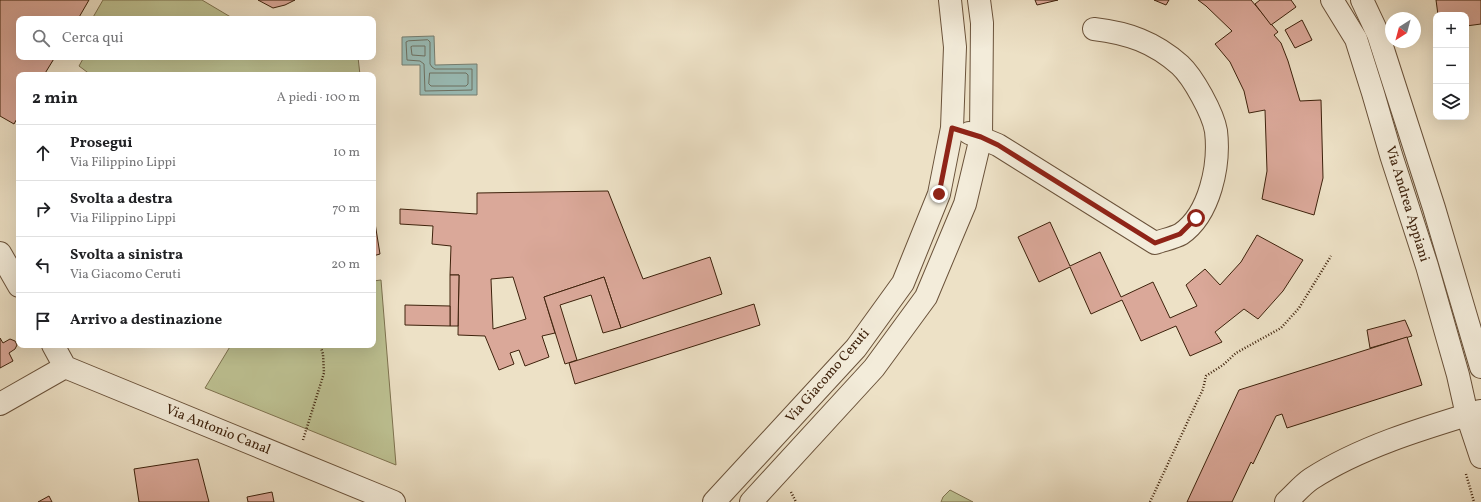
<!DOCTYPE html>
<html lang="it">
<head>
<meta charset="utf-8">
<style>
  body { margin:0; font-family:Vollkorn,serif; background:#f6f6f6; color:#202124 }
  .controls { position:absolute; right:12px; top:12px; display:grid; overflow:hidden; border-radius:8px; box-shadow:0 4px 16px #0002 }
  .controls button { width:36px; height:36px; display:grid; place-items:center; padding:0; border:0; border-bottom:1px solid #e0e0e0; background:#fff; color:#202124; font:20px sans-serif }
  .compass { position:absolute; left:1385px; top:12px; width:36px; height:36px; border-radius:50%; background:#fff; box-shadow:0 4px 16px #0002; rotate:216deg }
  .stop { position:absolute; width:12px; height:12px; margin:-9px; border:3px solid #8f2418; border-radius:50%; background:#fff }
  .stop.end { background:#8f2418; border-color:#fff; box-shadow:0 1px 4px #0008 }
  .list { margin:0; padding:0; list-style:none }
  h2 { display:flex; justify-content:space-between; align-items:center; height:52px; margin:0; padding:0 16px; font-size:17px }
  h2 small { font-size:13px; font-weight:400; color:#757577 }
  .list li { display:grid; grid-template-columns:26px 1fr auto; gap:12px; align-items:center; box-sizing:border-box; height:56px; padding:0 16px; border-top:1px solid #e0e0e0 }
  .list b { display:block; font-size:15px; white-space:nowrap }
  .list p { margin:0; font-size:13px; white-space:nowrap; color:#757577 }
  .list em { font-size:13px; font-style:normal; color:#757577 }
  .icon { flex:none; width:22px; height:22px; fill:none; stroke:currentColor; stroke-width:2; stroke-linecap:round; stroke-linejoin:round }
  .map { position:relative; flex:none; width:1481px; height:502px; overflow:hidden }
  .search { position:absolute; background:#fff; box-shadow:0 4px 16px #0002; left:16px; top:16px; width:360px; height:44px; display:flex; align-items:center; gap:10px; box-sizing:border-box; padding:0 14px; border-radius:8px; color:#757577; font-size:15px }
  .panel { position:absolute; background:#fff; box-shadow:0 4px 16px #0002; left:16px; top:72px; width:360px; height:276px; border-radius:8px }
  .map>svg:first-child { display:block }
  .green { fill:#bdc192; stroke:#7e724f }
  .water { fill:#99bdb8; stroke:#757f73 }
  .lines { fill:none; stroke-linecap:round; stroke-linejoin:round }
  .shore { stroke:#6c7062; stroke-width:1 }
  .building { fill:#daa899; stroke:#3e220c; fill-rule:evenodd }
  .minor-casing { stroke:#6a523a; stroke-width:24 }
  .path { stroke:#3e220c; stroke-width:2.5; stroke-dasharray:1 2; stroke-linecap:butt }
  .minor { stroke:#f3ecda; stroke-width:22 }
  .route { stroke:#8f2418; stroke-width:5 }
  .labels { text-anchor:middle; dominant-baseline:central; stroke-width:3.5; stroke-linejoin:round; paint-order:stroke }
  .street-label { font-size:14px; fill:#3e220c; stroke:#f3ecda }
</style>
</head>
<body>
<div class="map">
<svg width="1481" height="502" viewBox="0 0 1481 502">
  <rect width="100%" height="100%" fill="#ede1c6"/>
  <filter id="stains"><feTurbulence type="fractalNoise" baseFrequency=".005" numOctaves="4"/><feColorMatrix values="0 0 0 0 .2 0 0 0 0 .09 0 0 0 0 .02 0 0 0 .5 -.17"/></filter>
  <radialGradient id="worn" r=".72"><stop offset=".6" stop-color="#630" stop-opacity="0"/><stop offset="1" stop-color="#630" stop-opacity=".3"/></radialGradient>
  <!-- green -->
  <g class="green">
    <path d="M103 0H202L234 19H92Z"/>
    <path d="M84 57H358L360 75H91L79 66Z"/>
    <path d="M381 280 396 465 205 388 231 345H373V281Z"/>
    <path d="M950 490 973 502H941L943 497Z"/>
  </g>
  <!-- water -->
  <path class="water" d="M434 36 435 65 477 64V95H420V65H402V37Z"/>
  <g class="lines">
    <!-- shore -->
    <g class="shore">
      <path d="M428 40 430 42V64L432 67 435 69H472V90L425 91 424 64 420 61 407 60 406 42 408 41Z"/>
      <path d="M413 46H425V56L412 55 411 47Z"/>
      <path d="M430 73H466L468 75V84L466 86H431L429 84Z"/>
    </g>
  </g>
  <!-- building -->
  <g class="building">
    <path d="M0 0H89L78 19H19V57H55L44 75H19V115L14 124 0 116Z"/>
    <path d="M258 0H295L285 5 273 8Z"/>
    <path d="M1035 0H1058L1037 5Z"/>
    <path d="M1154 0H1169L1166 5Z"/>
    <path d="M1198 0H1251L1278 32 1274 35 1281 43 1288 61 1300 101 1321 100 1323 178 1314 215 1262 199 1267 171 1265 110 1249 113 1244 91 1230 62 1215 44 1232 31 1206 6Z"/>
    <path d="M1260 0H1291L1296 7 1271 25 1255 4Z"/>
    <path d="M1436 0H1481V24L1466 26V15H1438Z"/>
    <path d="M1302 20 1312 40 1295 48 1285 30Z"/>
    <path d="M608 191 643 279 710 257 722 294 621 328 604 277 544 297 555 333 542 336 549 357 525 366 519 350 510 353 514 364 499 370 485 336 458 335 459 275H450L451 246 432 244 433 226 400 224V209L477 214V193ZM513 277 526 319 493 329 491 279Z"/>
    <path d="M1050 222 1070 266 1100 252 1121 297 1153 282 1170 318 1197 306 1186 285 1205 269 1220 285 1241 262 1257 235 1303 260 1283 291 1258 319 1244 309 1215 332 1222 342 1190 356 1176 326 1141 341 1122 300 1091 314 1070 267 1039 282 1018 237Z"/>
    <path d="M373 223H375L380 254 373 256Z"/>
    <path d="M450 275H459L458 326H450Z"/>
    <path d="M604 277 621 328 603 333 591 295 560 305 577 360 565 364 544 297Z"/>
    <path d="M754 304 760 325 575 384 569 363Z"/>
    <path d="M405 305 450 306V326L405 325Z"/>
    <path d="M1405 320 1412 336 1370 348 1367 330Z"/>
    <path d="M1407 337 1422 385 1287 428 1282 414 1276 416 1253 464 1251 462 1232 502H1187L1239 390Z"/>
    <path d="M0 338 3 343 10 339 15 341 17 345 15 349 9 353 13 361 0 368Z"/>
    <path d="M198 459 209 502H139L134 469Z"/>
    <path d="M272 492 274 502H248L247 497Z"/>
    <path d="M49 496 52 502H38Z"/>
  </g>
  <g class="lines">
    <!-- minor casing -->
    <g class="minor-casing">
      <g id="minor">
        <path d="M1332 0 1356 39 1373 93 1391 155 1427 266 1458 375 1467 415 1481 457"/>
        <path d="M1362 0 1378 34 1434 208 1481 367"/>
        <path d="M969 133 998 145 1155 243C1163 240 1174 238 1181 234 1210 214 1220 165 1216 131 1213 113 1193 77 1180 65 1154 42 1128 33 1094 29"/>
        <path d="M0 253 19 286"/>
        <path d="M53 345 65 367 394 502"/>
        <path d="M0 404 65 367"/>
        <path d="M714 502 856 348 903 283 939 194 952 128 955 47 950 0"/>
        <path d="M751 502 874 368 926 297 965 204 981 137 982 23 979 0"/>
        <path d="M1286 502C1294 495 1302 485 1311 479 1360 447 1424 428 1480 411"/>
      </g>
    </g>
    <!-- path -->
    <g class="path">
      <path d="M303 440 324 373 323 354 320 345"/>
      <path d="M1466 474 1474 502"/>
      <path d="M791 492 796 502"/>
      <path d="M1150 502 1203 389 1206 376 1223 365 1236 353 1281 328 1299 308 1331 256"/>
    </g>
    <!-- minor -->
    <use href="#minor" class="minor"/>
  </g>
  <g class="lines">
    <!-- route -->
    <path class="route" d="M939 194 952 128 981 137 998 145 1155 243 1180 234 1196 218"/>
  </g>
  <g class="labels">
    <!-- street labels -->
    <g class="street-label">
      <text transform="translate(1407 204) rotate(73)">Via Andrea Appiani</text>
      <text transform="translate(828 376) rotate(-49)">Via Giacomo Ceruti</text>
      <text transform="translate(218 430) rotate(22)">Via Antonio Canal</text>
    </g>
  </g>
  <rect width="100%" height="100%" filter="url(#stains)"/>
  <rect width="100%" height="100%" fill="url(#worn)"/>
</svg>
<div class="controls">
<button>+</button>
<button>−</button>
<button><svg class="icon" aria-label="layers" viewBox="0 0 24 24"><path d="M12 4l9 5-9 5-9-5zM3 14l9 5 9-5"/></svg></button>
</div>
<svg class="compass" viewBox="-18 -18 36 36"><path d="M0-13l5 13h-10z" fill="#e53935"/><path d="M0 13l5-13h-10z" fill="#757577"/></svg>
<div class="stop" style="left:1196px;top:218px"></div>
<div class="stop end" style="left:939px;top:194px"></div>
<div class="search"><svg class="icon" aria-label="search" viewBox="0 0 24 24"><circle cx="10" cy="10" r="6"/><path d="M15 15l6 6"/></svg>Cerca qui</div>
<section class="panel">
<h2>2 min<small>A piedi · 100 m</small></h2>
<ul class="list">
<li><svg class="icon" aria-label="ahead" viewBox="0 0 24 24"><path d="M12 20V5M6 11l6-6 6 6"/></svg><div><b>Prosegui</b><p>Via Filippino Lippi</p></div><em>10 m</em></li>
<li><svg class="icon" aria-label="right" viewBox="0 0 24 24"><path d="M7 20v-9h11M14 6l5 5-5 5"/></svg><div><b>Svolta a destra</b><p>Via Filippino Lippi</p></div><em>70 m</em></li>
<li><svg class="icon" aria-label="left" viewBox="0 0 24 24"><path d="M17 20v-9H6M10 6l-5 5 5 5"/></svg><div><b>Svolta a sinistra</b><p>Via Giacomo Ceruti</p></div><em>20 m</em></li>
<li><svg class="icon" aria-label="arrive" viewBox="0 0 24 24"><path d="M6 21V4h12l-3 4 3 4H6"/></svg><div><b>Arrivo a destinazione</b></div></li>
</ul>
</section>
</div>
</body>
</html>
